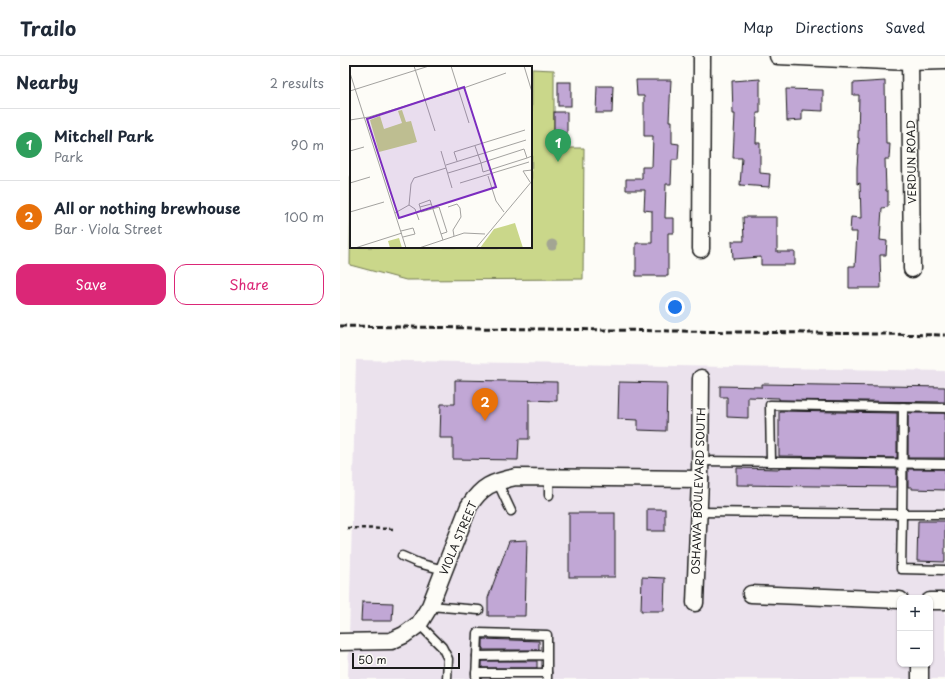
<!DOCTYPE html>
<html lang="en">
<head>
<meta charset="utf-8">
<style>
  body { margin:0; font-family:"Playpen Sans",sans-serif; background:#f6f6f7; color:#1f2937 }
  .controls { position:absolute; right:12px; bottom:12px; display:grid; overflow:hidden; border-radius:8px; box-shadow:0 1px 3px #0004 }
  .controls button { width:36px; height:36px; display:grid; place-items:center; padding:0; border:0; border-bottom:1px solid #e0e1e3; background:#fff; color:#1f2937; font:20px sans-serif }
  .scale { position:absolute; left:12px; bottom:10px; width:108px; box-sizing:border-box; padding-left:4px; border:2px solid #1c1c1c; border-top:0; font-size:11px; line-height:14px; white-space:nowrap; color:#1c1c1c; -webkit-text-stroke:3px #fdfcf7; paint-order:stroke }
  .you { position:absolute; left:335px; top:251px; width:14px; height:14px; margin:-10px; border:3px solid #fff; border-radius:50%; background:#1a73e8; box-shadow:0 0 0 6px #1a73e833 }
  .badge { display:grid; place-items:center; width:26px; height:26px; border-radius:50%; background:#db2777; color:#fff; font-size:13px; font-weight:700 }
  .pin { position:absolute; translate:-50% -33px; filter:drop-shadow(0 1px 2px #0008) }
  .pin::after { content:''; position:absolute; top:21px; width:14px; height:12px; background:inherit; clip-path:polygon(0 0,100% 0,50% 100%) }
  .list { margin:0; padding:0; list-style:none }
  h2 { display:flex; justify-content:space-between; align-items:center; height:52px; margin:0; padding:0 16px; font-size:17px }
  h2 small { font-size:13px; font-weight:400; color:#747a83 }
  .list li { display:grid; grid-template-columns:26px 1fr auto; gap:12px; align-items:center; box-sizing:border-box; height:72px; padding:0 16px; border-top:1px solid #e0e1e3 }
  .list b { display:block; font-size:15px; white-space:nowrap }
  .list p { margin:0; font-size:13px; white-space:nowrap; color:#747a83 }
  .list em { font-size:13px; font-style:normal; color:#747a83 }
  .actions { display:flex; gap:8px; padding:12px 16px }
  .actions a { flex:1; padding:9px 0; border:1px solid #db2777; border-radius:12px; text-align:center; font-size:14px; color:#db2777 }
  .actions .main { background:#db2777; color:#fff }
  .map { position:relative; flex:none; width:605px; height:623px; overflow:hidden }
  header { display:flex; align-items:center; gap:24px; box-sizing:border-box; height:56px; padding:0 20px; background:#fff; border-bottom:1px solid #e0e1e3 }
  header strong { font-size:19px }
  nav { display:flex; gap:22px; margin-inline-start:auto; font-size:14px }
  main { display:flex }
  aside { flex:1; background:#fff }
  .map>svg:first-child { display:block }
  .built { fill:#ebe2ed; fill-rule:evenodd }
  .green { fill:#cad78a; stroke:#737a53 }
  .building { fill:#c1a7d5; stroke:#1c1c1c }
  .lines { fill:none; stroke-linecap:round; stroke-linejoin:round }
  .service-casing { stroke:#1c1c1c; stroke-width:11 }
  .minor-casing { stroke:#1c1c1c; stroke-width:19 }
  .path { stroke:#1c1c1c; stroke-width:2.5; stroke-dasharray:4 3; stroke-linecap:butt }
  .service { stroke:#fdfcf7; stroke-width:8 }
  .minor { stroke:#fdfcf7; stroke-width:16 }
  .rail { stroke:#1c1c1c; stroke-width:3; stroke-dasharray:6 3; stroke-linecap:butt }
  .tree { fill:#a3a593 }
  .labels { text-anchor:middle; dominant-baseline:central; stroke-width:3; stroke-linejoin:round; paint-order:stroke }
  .street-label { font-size:11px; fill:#1c1c1c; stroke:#fdfcf7 }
  .inset-road { fill:none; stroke:#a3a29f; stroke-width:1 }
  .view { fill:#7b2cbf; fill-opacity:0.15; stroke:#7b2cbf; stroke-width:2 }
  .inset-edge { fill:none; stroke:#1c1c1c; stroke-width:2 }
</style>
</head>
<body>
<header>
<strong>Trailo</strong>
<nav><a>Map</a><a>Directions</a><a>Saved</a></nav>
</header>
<main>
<aside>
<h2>Nearby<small>2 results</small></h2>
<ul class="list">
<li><span class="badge" style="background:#2e9e5b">1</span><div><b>Mitchell Park</b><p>Park</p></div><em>90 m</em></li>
<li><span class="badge" style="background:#e8710a">2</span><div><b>All or nothing brewhouse</b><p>Bar · Viola Street</p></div><em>100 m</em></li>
</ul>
<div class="actions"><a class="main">Save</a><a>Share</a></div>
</aside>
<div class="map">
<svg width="605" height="623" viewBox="0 0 605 623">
  <rect width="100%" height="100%" fill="#fdfcf7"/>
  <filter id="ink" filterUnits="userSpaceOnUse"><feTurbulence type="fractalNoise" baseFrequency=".025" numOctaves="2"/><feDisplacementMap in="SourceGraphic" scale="8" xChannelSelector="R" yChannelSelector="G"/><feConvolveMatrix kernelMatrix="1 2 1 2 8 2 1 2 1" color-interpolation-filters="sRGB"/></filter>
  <g filter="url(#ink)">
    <!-- built -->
    <path class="built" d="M16 304 605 315V623H8ZM560 542H590V608H560Z"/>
    <!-- green -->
    <path class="green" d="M192 13 214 14V92H244L243 223 66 224 10 209 11 120V191H191Z"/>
    <!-- building -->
    <g class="building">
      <path d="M420 23V57H417L416 87H420V117L430 118 429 131 400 129 402 102H393L395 58H393L392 25Z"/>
      <path d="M296 24H331L329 65H332V87L339 88 338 104H332L331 128H326L325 162H334V177H328V220H296V187H312V155L304 154 305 134H286V123H302V111H312L313 80H304V40H297Z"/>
      <path d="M545 25 546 88H550L549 103H545L546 135H548V151L542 152 540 184 547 185 546 199H540L541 232H509V210H515L517 176H510L511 161 521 162 520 127 517 128V111L519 82H518L519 39H513V27Z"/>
      <rect x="218" y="26" width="13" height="24"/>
      <path d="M257 30H273L272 57H256Z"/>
      <path d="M446 33 483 34V55L462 54V64L447 65Z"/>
      <rect x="214" y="56" width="13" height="21"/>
      <path d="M403 161H437V196H455V209H421V201L393 203 392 185H404Z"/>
      <path d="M115 324 217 326V345L189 344V383H179L178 404 113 403V382H100L101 348H115Z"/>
      <path d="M279 326 327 327 326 375 298 374V364L278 363Z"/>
      <path d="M422 328 605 331V346L439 344V342L408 341V362L387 361V341H380V330L422 331Z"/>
      <path d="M439 355 557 357V402L439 400Z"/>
      <rect x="568" y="357" width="37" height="45"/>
      <path d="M439 411 557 413V431L397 429V412L439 413Z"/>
      <path d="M568 413H605V434L572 433V431H568Z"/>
      <rect x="307" y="453" width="18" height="22"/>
      <rect x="229" y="457" width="46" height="64"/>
      <path d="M578 465H605V506L577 505Z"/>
      <path d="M187 484 185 560H148V542L169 485Z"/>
      <path d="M302 521 325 522 324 555H301Z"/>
      <path d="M22 546 53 547 52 565H21Z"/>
      <path d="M143 583 199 585V594H143Z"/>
      <rect x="142" y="605" width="55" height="7"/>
    </g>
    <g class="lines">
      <!-- service casing -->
      <g class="service-casing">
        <g id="service">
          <path d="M563 351 562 458H605"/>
          <path d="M360 405 605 408"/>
          <path d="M431 406 430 349 605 352"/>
          <path d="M209 422V439"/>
          <path d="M157 425 171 455"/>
          <path d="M359 456 562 458 561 513 605 514"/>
          <path d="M62 500 78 507 104 514"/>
          <path d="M90 550 139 554"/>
          <path d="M79 568 102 591 108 603 107 623"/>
          <path d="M136 617H207"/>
          <path d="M136 623 137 600"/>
          <path d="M207 623V579L138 577 137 600 207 599"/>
        </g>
      </g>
      <!-- minor casing -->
      <g class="minor-casing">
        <g id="minor">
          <path d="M438 0 569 6 605 5"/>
          <path d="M570 0 572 213"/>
          <path d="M361 193 362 0"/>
          <path d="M411 538 560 544"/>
          <path d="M590 545H605"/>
          <path d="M355 547 360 423 361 322"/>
          <path d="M0 586 51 585 64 579 79 568 90 550 129 450C142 430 152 426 176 421L360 423"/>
          <path d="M580 623V608"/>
        </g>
      </g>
      <!-- path -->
      <path class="path" d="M7 472 56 473"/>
      <!-- service -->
      <use href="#service" class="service"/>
      <!-- minor -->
      <use href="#minor" class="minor"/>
      <!-- rail -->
      <path class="rail" d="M0 270 605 279"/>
    </g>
    <!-- trees -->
    <circle class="tree" cx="212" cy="189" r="5.5"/>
  </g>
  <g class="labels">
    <!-- street labels -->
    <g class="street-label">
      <text transform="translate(571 106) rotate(-91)">VERDUN ROAD</text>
      <text transform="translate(358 435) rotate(-88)">OSHAWA BOULEVARD SOUTH</text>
      <text transform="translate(118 482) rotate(-67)">VIOLA STREET</text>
    </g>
  </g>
  <!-- overview -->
  <g transform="translate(10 10)">
    <rect width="182" height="182" fill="#fdfcf7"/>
    <path d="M52 44 56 56 61 55 67 76 29 86 20 54 30 50 34 63 52 57 48 45ZM165 157 173 182H130L144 163ZM49 172 52 182H40L38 175Z" fill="#cad78a"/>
    <path class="inset-road" d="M64 0 85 65M101 0 119 57M174 0 182 26M0 7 56 182M0 25 79 0M0 54 19 51 108 24 156 7M125 80 131 97 174 83 177 92 182 90M0 85 14 81M91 85 102 122M107 95 104 86 175 64M96 99 176 74M98 107 131 97 133 106 177 92M138 110 146 135 154 146M180 116 173 105 182 104M0 117 20 111M110 117 179 96M81 138 70 141 69 138 80 134 93 174M59 139 65 143 69 154M70 141 71 146 89 141 97 166 91 168M98 141 107 138 110 142 111 151 103 164 104 170M0 146 34 136M45 147 59 139 61 118 64 112 96 102M51 165 63 162 65 168 53 171M5 182 52 167M69 182 114 167 135 168M126 182 182 115"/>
    <path class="view" d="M114 21 146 121 49 152 17 53Z"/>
    <rect width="182" height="182" class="inset-edge"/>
  </g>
</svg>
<div class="controls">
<button>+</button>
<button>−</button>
</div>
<div class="scale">50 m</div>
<div class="you"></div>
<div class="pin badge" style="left:218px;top:106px;background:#2e9e5b">1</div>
<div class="pin badge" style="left:145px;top:365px;background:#e8710a">2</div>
</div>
</main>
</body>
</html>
